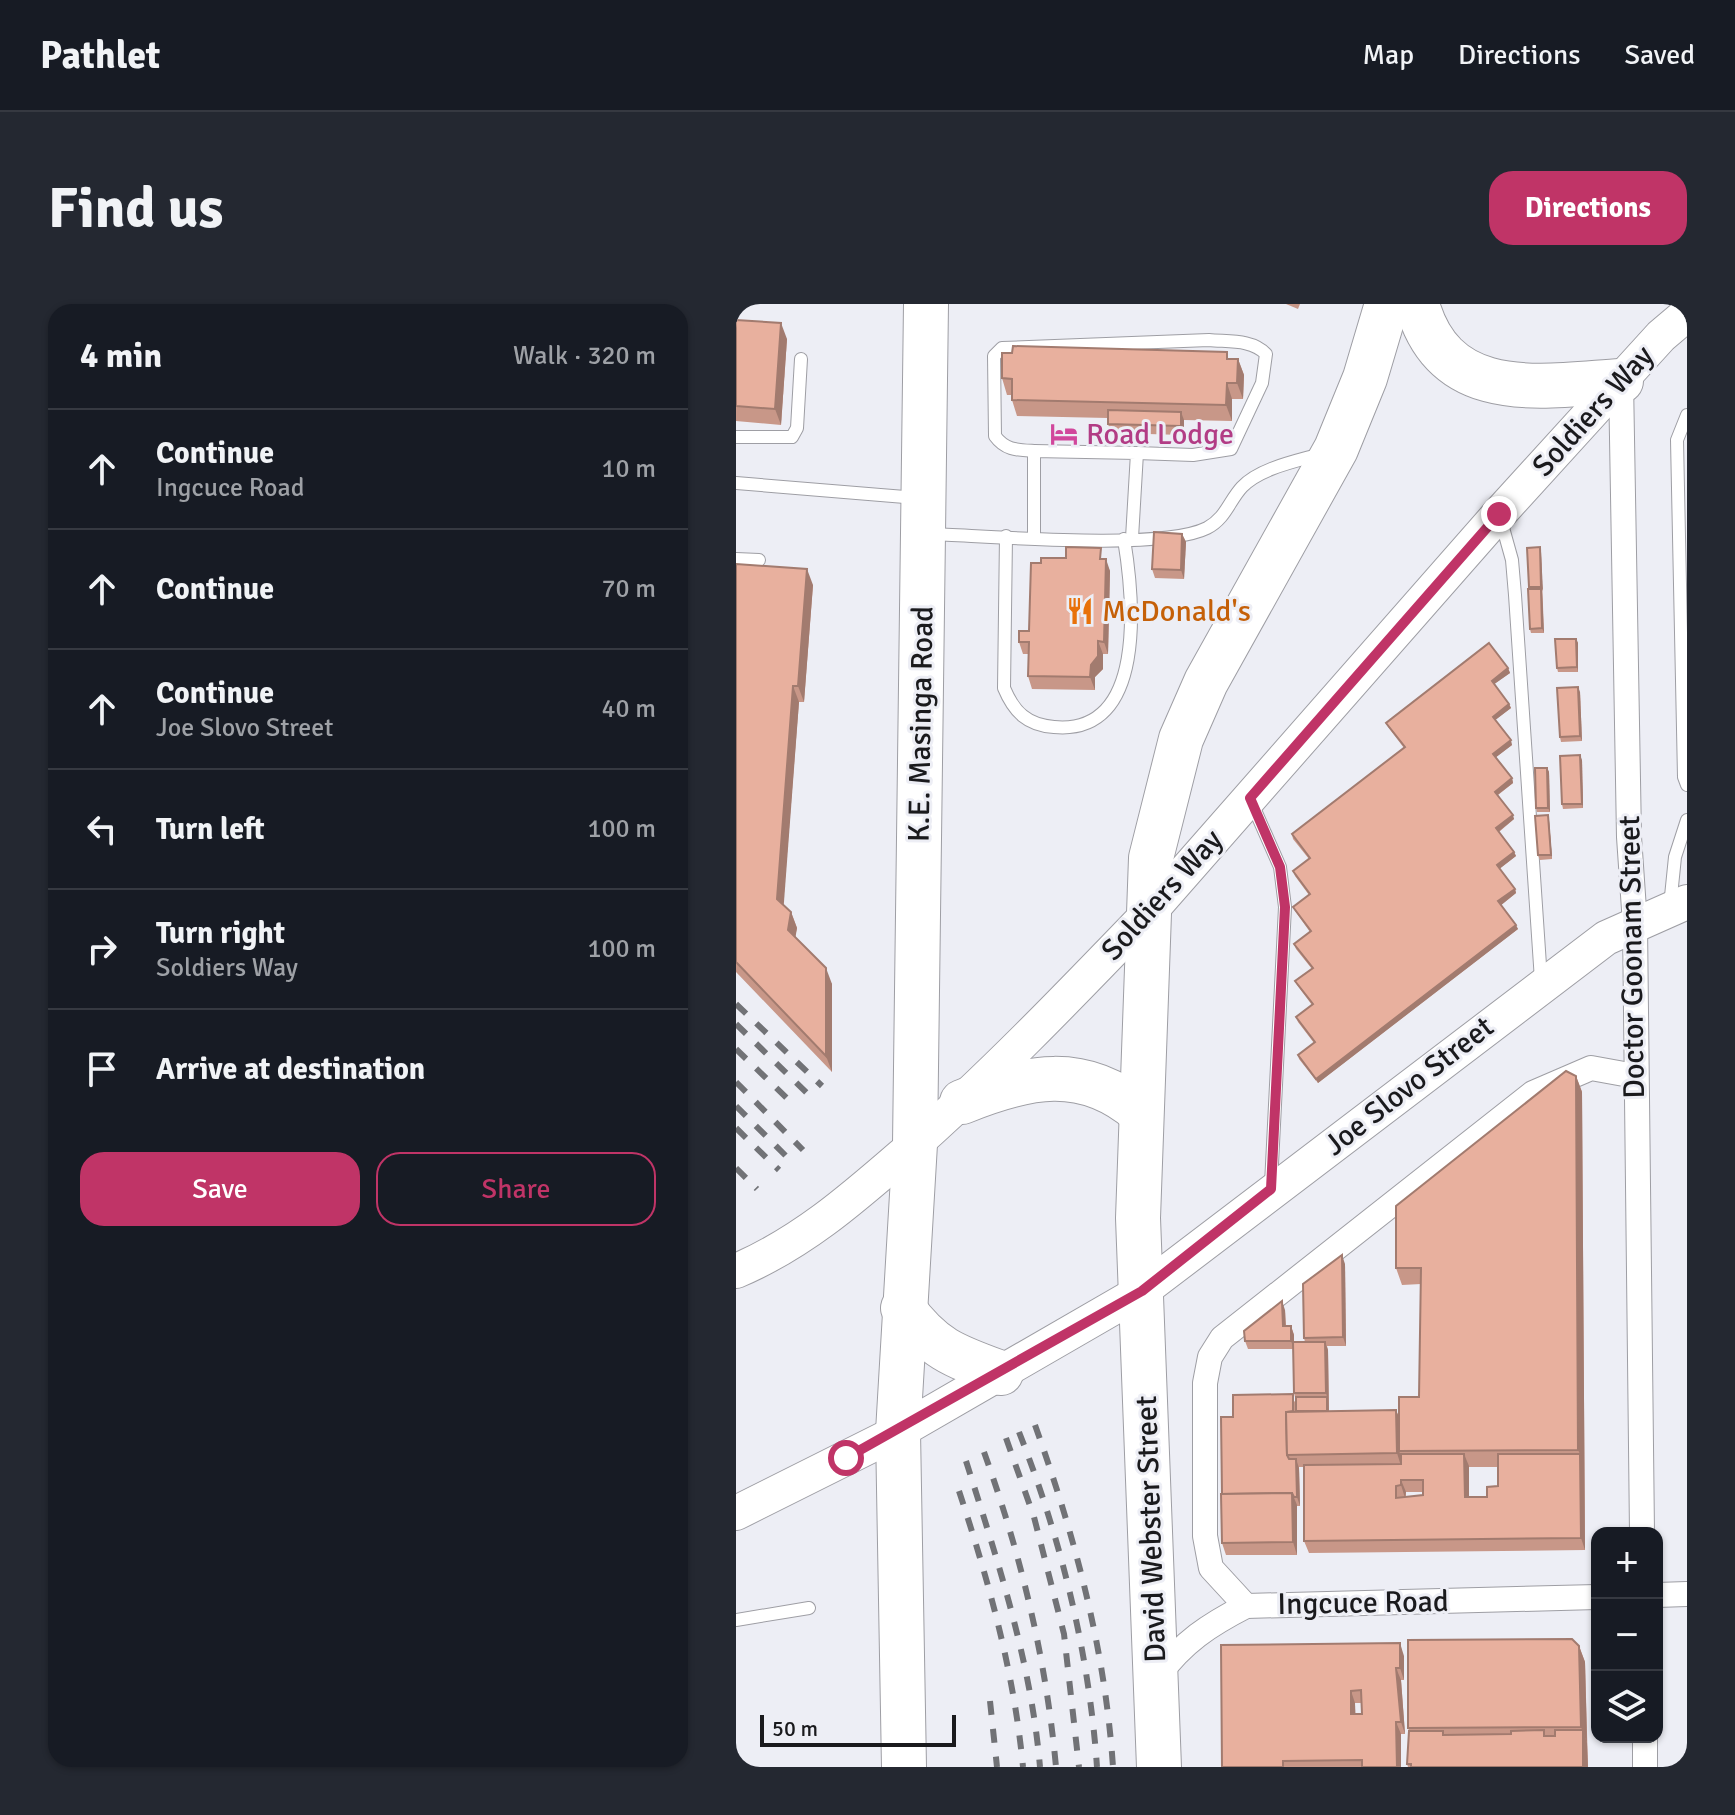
<!DOCTYPE html>
<html lang="en">
<head>
<meta charset="utf-8">
<style>
  body { margin:0; font-family:Signika,sans-serif; background:#242831; color:#f1f3f6 }
  .controls { position:absolute; right:24px; bottom:24px; display:grid; overflow:hidden; border-radius:16px; box-shadow:0 2px 6px #0004 }
  .controls button { width:72px; height:72px; display:grid; place-items:center; padding:0; border:0; border-bottom:2px solid #363941; background:#171b24; color:#f1f3f6; font:40px sans-serif }
  .scale { position:absolute; left:24px; bottom:20px; width:196px; box-sizing:border-box; padding-left:8px; border:4px solid #1a1a1d; border-top:0; font-size:22px; line-height:28px; white-space:nowrap; color:#1a1a1d; -webkit-text-stroke:6px #edeef5; paint-order:stroke }
  .stop { position:absolute; width:24px; height:24px; margin:-18px; border:6px solid #c03467; border-radius:50%; background:#fff }
  .stop.end { background:#c03467; border-color:#fff; box-shadow:0 2px 8px #0008 }
  .list { margin:0; padding:0; list-style:none }
  h2 { display:flex; justify-content:space-between; align-items:center; height:104px; margin:0; padding:0 32px; font-size:34px }
  h2 small { font-size:26px; font-weight:400; color:#9ea1a6 }
  .list li { display:grid; grid-template-columns:52px 1fr auto; gap:24px; align-items:center; box-sizing:border-box; height:120px; padding:0 32px; border-top:2px solid #363941 }
  .list b { display:block; font-size:30px; white-space:nowrap }
  .list p { margin:0; font-size:26px; white-space:nowrap; color:#9ea1a6 }
  .list em { font-size:26px; font-style:normal; color:#9ea1a6 }
  .actions { display:flex; gap:16px; padding:24px 32px }
  .actions a { flex:1; padding:18px 0; border:2px solid #c03467; border-radius:24px; text-align:center; font-size:28px; color:#c03467 }
  .actions .main { background:#c03467; color:#fff }
  .icon { flex:none; width:44px; height:44px; fill:none; stroke:currentColor; stroke-width:2; stroke-linecap:round; stroke-linejoin:round }
  .map { position:relative; flex:none; width:951px; height:1463px; overflow:hidden; border-radius:24px }
  header { display:flex; align-items:center; gap:48px; box-sizing:border-box; height:112px; padding:0 40px; background:#171b24; border-bottom:2px solid #363941 }
  header strong { font-size:38px }
  nav { display:flex; gap:44px; margin-inline-start:auto; font-size:28px }
  .intro { display:flex; align-items:center; justify-content:space-between; box-sizing:border-box; height:192px; padding:0 48px }
  h1 { margin:0; font-size:56px }
  .button { padding:20px 36px; border-radius:24px; background:#c03467; color:#fff; font-size:28px; font-weight:700 }
  main { display:flex; gap:48px; padding:0 48px }
  aside { flex:1; background:#171b24; border-radius:24px; box-shadow:0 2px 6px #0004 }
  .map>svg:first-child { display:block }
  .lines { fill:none; stroke-linecap:round; stroke-linejoin:round }
  .lane-casing { stroke:#9e9ea4; stroke-width:14 }
  .street-casing { stroke:#9e9ea4; stroke-width:26 }
  .secondary-casing { stroke:#9e9ea4; stroke-width:36 }
  .highway-casing { stroke:#9e9ea4; stroke-width:46 }
  .lane { stroke:#fff; stroke-width:12 }
  .street { stroke:#fff; stroke-width:24 }
  .secondary { stroke:#fff; stroke-width:34 }
  .highway { stroke:#fff; stroke-width:44 }
  .rail { stroke:#717276; stroke-width:6; stroke-dasharray:14 14; stroke-linecap:butt }
  .wall { fill:#c89788; fill-rule:evenodd }
  .shaded-wall { fill:#a27b6f }
  .building { fill:#e8b09e; stroke:#a27b6f; stroke-width:2; fill-rule:evenodd }
  .route { stroke:#c03467; stroke-width:10 }
  .labels { text-anchor:middle; dominant-baseline:central; stroke-width:6; stroke-linejoin:round; paint-order:stroke }
  .street-label { font-size:30px; fill:#1a1a1d; stroke:#edeef5 }
  .hotel-label { font-size:30px; fill:#b23c85; stroke:#edeef5; text-anchor:start }
  .food-label { font-size:30px; fill:#c56008; stroke:#edeef5; text-anchor:start }
</style>
</head>
<body>
<header>
<strong>Pathlet</strong>
<nav><a>Map</a><a>Directions</a><a>Saved</a></nav>
</header>
<div class="intro"><h1>Find us</h1><a class="button">Directions</a></div>
<main>
<aside>
<h2>4 min<small>Walk · 320 m</small></h2>
<ul class="list">
<li><svg class="icon" aria-label="ahead" viewBox="0 0 24 24"><path d="M12 20V5M6 11l6-6 6 6"/></svg><div><b>Continue</b><p>Ingcuce Road</p></div><em>10 m</em></li>
<li><svg class="icon" aria-label="ahead" viewBox="0 0 24 24"><path d="M12 20V5M6 11l6-6 6 6"/></svg><div><b>Continue</b></div><em>70 m</em></li>
<li><svg class="icon" aria-label="ahead" viewBox="0 0 24 24"><path d="M12 20V5M6 11l6-6 6 6"/></svg><div><b>Continue</b><p>Joe Slovo Street</p></div><em>40 m</em></li>
<li><svg class="icon" aria-label="left" viewBox="0 0 24 24"><path d="M17 20v-9H6M10 6l-5 5 5 5"/></svg><div><b>Turn left</b></div><em>100 m</em></li>
<li><svg class="icon" aria-label="right" viewBox="0 0 24 24"><path d="M7 20v-9h11M14 6l5 5-5 5"/></svg><div><b>Turn right</b><p>Soldiers Way</p></div><em>100 m</em></li>
<li><svg class="icon" aria-label="arrive" viewBox="0 0 24 24"><path d="M6 21V4h12l-3 4 3 4H6"/></svg><div><b>Arrive at destination</b></div></li>
</ul>
<div class="actions"><a class="main">Save</a><a>Share</a></div>
</aside>
<div class="map">
<svg width="951" height="1463" viewBox="0 0 951 1463">
  <rect width="100%" height="100%" fill="#edeef5"/>
  <g class="lines">
    <!-- lane casing -->
    <g class="lane-casing">
      <g id="lane">
        <path d="M951 111 941 136 948 473 951 481"/>
        <path d="M0 133H56L61 124 65 55"/>
        <path d="M298 147C281 146 269 146 259 132L258 52 266 44 473 36C492 38 516 35 530 50L526 79 495 145 457 151 401 149"/>
        <path d="M0 179 181 194"/>
        <path d="M764 213 776 256 779 291 805 676"/>
        <path d="M196 230C253 232 426 247 471 224 490 214 493 197 506 183 524 164 561 157 585 150"/>
        <path d="M270 232 268 384C278 408 291 421 318 423 411 432 398 296 388 235"/>
        <path d="M298 233V147L401 149 396 234"/>
        <path d="M0 255 23 256"/>
        <path d="M515 497 544 563 549 603 535 880"/>
        <path d="M934 602 939 553 951 516"/>
        <path d="M0 1316 73 1304"/>
      </g>
    </g>
    <!-- street casing -->
    <g class="street-casing">
      <g id="street">
        <path d="M885 77 893 533 899 620 906 1229"/>
        <path d="M921 1291 951 1290"/>
        <path d="M510 1302 475 1264 469 1232V1079L474 1053 486 1034 797 789 855 764 899 772"/>
        <path d="M422 1372C447 1338 473 1321 510 1302L861 1293"/>
        <path d="M909 1433V1463"/>
      </g>
    </g>
    <!-- secondary casing -->
    <g class="secondary-casing">
      <g id="secondary">
        <path d="M0 967C66 939 117 894 170 848 254 774 332 693 410 612L763 210 925 32 951 10"/>
        <path d="M0 1209 162 1128 406 987 870 634 951 598"/>
      </g>
    </g>
    <!-- highway casing -->
    <g class="highway-casing">
      <g id="highway">
        <path d="M681 0C709 101 805 82 885 77"/>
        <path d="M226 798C290 772 347 759 404 808"/>
        <path d="M167 1004C197 1045 218 1052 265 1069"/>
        <path d="M168 1463 162 1128 179 840 190 0"/>
        <path d="M423 1463 402 914 415 554 445 435 470 378 600 145 629 74 651 0"/>
      </g>
    </g>
    <!-- lane -->
    <use href="#lane" class="lane"/>
    <!-- street -->
    <use href="#street" class="street"/>
    <!-- secondary -->
    <use href="#secondary" class="secondary"/>
    <!-- highway -->
    <use href="#highway" class="highway"/>
    <!-- rail -->
    <g class="rail">
      <path d="M0 700 86 782"/>
      <path d="M0 720 73 791"/>
      <path d="M0 745 60 803"/>
      <path d="M0 778 67 846"/>
      <path d="M0 802 54 856"/>
      <path d="M0 824 43 866"/>
      <path d="M0 864 21 885"/>
      <path d="M299 1121C339 1233 369 1344 377 1463"/>
      <path d="M283 1128C325 1235 353 1348 361 1463"/>
      <path d="M270 1134 298 1213 328 1330 343 1463"/>
      <path d="M248 1148C285 1251 310 1354 320 1463"/>
      <path d="M230 1157C262 1258 295 1357 304 1463"/>
      <path d="M223 1187C253 1278 278 1368 287 1463"/>
      <path d="M254 1397 261 1463"/>
    </g>
  </g>
  <!-- wall -->
  <g class="wall">
    <path d="M550 0H564L562 5Z"/>
    <path d="M0 16 51 35 45 121 0 117Z"/>
    <path d="M494 55H502L508 71 507 95H496V117L448 116V131L375 129 372 120V114L281 112 276 96V91H271L266 74Z"/>
    <path d="M446 230 450 238 448 275 419 274 416 265Z"/>
    <path d="M805 248 808 329H795L794 325 793 283Z"/>
    <path d="M368 255 374 267 372 350H367V365L359 373V386L296 385 292 372V350H287L283 338 293 327 305 259Z"/>
    <path d="M0 260 77 281 68 398H63L47 601 55 608 61 624 59 633 96 680V768L0 668Z"/>
    <path d="M840 335 842 339V368H822L821 364Z"/>
    <path d="M772 364 774 369 758 380 773 400 775 404 759 416 776 441 760 453 776 474 777 479 762 491 778 515 763 528 778 548 780 552 763 565 779 585 780 589 765 601 782 625 582 779 563 755 562 751 578 739 562 718 560 713 576 701 561 681 559 677 576 665 560 645 558 640 574 628 559 607 557 603 573 591 559 572 557 567 573 555 557 535 556 530 668 444 652 423 650 419Z"/>
    <path d="M844 388 846 437 825 438 824 433Z"/>
    <path d="M846 456 847 504 827 505 826 500Z"/>
    <path d="M811 464 813 468 814 508H801L800 504Z"/>
    <path d="M812 511 813 516 816 555 804 556 802 551Z"/>
    <path d="M840 772 846 788 849 1246 573 1249 568 1237V1163H563L564 1202H561V1251H490L486 1239V1190L497 1113 560 1097 558 1089 557 1045H512L509 1037 549 1006 550 1022H555L558 1031V1038H569L568 1034 609 960 610 1042H591L592 1046 593 1107 660 1106 663 1114 683 1093 685 980 666 981 660 964ZM733 1163H762V1182L751 1193H733ZM670 1188H687V1191L670 1193Z"/>
    <path d="M843 1342 849 1358 852 1463H672L671 1460 673 1427 672 1424Z"/>
    <path d="M668 1352V1376H665L669 1430H665V1463H486ZM619 1399H625L626 1410H619Z"/>
  </g>
  <!-- shaded-wall -->
  <g class="shaded-wall">
    <path d="M45 19 51 35 45 121 39 105Z"/>
    <path d="M502 55 508 71 507 95 501 79Z"/>
    <path d="M491 79 496 95V117L490 101Z"/>
    <path d="M445 108 448 116V131L445 122Z"/>
    <path d="M446 230 450 238 448 275 445 266Z"/>
    <path d="M804 243 805 248 807 287 805 283Z"/>
    <path d="M370 255 374 267 372 350 368 338Z"/>
    <path d="M71 265 77 281 68 398 62 382Z"/>
    <path d="M805 285 806 289 808 329 806 324Z"/>
    <path d="M840 335 842 339V368L841 363Z"/>
    <path d="M362 337 367 350V365L359 373V386L354 373 355 361Z"/>
    <path d="M772 364 774 369 757 381 756 377Z"/>
    <path d="M57 382 63 398 47 611 41 595Z"/>
    <path d="M842 383 844 388 846 437 844 432Z"/>
    <path d="M773 400 775 404 758 417 757 413Z"/>
    <path d="M775 436 776 441 759 454 757 450Z"/>
    <path d="M844 451 846 456 847 504 846 500Z"/>
    <path d="M811 464 813 468 814 508 812 504Z"/>
    <path d="M776 474 777 479 760 492 759 488Z"/>
    <path d="M777 511 778 515 762 528 760 524Z"/>
    <path d="M812 511 813 516 816 555 815 551Z"/>
    <path d="M778 548 780 552 762 566 761 561Z"/>
    <path d="M779 585 780 589 764 602 762 597Z"/>
    <path d="M55 608 61 624 58 642 52 626Z"/>
    <path d="M780 621 782 625 582 779 580 775Z"/>
    <path d="M90 664 96 680V768L90 752Z"/>
    <path d="M840 772 846 788 849 1246 845 1234 844 1150 842 1146Z"/>
    <path d="M606 951 609 960 610 1042 607 1033Z"/>
    <path d="M546 997 549 1006 550 1031 547 1022Z"/>
    <path d="M555 1022 558 1031V1045L555 1037Z"/>
    <path d="M589 1038 592 1046 593 1115 592 1110 591 1093 590 1089Z"/>
    <path d="M660 1106 665 1118 663 1147 665 1152V1162L661 1149Z"/>
    <path d="M728 1150 733 1162V1205L729 1193Z"/>
    <path d="M560 1155 563 1164 564 1202 561 1193Z"/>
    <path d="M665 1176 670 1188 669 1194 665 1181Z"/>
    <path d="M556 1189 561 1201V1251L557 1238Z"/>
    <path d="M664 1339 668 1352V1376L664 1364Z"/>
    <path d="M843 1342 849 1358 851 1439 845 1423Z"/>
    <path d="M660 1364 665 1376 669 1430 665 1418Z"/>
    <path d="M615 1387 619 1399 620 1422 615 1410Z"/>
    <path d="M660 1418 665 1430V1463H661Z"/>
    <path d="M847 1426 851 1439 852 1463H847Z"/>
  </g>
  <!-- building -->
  <g class="building">
    <path d="M0 16 45 19 39 105 0 102Z"/>
    <path d="M277 42 491 48V55H502L501 79H491L490 101 276 96V75L266 74V49H276Z"/>
    <path d="M372 106 445 108V122L372 120Z"/>
    <path d="M418 228 446 230 445 266 416 265Z"/>
    <path d="M330 243 365 244 364 255H370L368 338 362 337V352L355 361 354 373 292 372 293 338H283V327H293L295 259H305V254H330Z"/>
    <path d="M804 243 805 283H793L791 244Z"/>
    <path d="M0 260 71 265 62 382H57L41 595 55 608 52 626 90 664V752L0 658Z"/>
    <path d="M792 285H805L806 324 794 325Z"/>
    <path d="M819 335H840L841 363 821 364Z"/>
    <path d="M753 339 772 364 756 377 773 400 757 413 775 436 757 450 776 474 759 488 777 511 760 524 778 548 761 561 779 585 762 597 780 621 580 775 562 751 579 738 560 713 577 700 559 677 577 664 558 640 575 627 557 603 574 590 557 567 574 554 556 530 669 443 650 419Z"/>
    <path d="M842 383 844 432 824 433 821 384Z"/>
    <path d="M844 451 846 500H826L824 452Z"/>
    <path d="M799 464H811L812 504H800Z"/>
    <path d="M812 511 815 551H802L799 512Z"/>
    <path d="M830 767 840 772 842 1146 663 1147V1093H683L685 964H660V902Z"/>
    <path d="M606 951 607 1033 568 1034 567 980Z"/>
    <path d="M546 997 547 1022H555V1037H509L508 1027Z"/>
    <path d="M557 1038H589L590 1089H558Z"/>
    <path d="M557 1090V1107L550 1108 551 1151 553 1155H560L561 1193H558L556 1189 486 1190 485 1113H497V1091Z"/>
    <rect x="560" y="1093" width="31" height="14"/>
    <path d="M660 1106 661 1149 551 1151 550 1108Z"/>
    <path d="M665 1150H728L729 1193H751V1183L762 1182V1150H844L845 1234 568 1237V1161L665 1160ZM665 1176H687V1191L660 1194V1182L665 1181Z"/>
    <path d="M556 1189 557 1238 486 1239 485 1190Z"/>
    <path d="M836 1335 843 1342 845 1423 672 1424V1336Z"/>
    <path d="M664 1339V1364H660L665 1418H660L661 1463H626V1456L547 1457V1463H486L485 1341ZM625 1386 626 1410H615V1387Z"/>
    <path d="M808 1426V1432H819V1426H847V1463H675V1460H671L673 1427H707V1431L775 1430V1427Z"/>
  </g>
  <g class="lines">
    <!-- route -->
    <path class="route" d="M110 1154 406 987 535 885 549 603 544 563 514 494 763 210"/>
  </g>
  <!-- icons -->
  <defs>
    <g id="hotel-bare" transform="scale(2.16)"><path d="M-6-4.5h1.5V1H6V5H4.5V3h-9V5H-6ZM-4 0a1.8 1.8 0 1 1 3.6 0ZM.5 0V-2.5h3Q6-2.5 6 0Z" fill="#d1479c" stroke="#edeef5" stroke-width="2.5" paint-order="stroke"/></g>
    <g id="restaurant-bare" transform="scale(2.16)"><path d="M-5-6h1v4h1v-4h1v4h1v-4h1v5L-1.5 .5V6h-2V.5L-5-1ZM5-6V6H3V1.5H1.5Q1.5-4 5-6Z" fill="#e8710a" stroke="#edeef5" stroke-width="2.5" paint-order="stroke"/></g>
  </defs>
  <g fill-rule="evenodd">
    <use href="#hotel-bare" x="328" y="130"/>
    <use href="#restaurant-bare" x="344" y="307"/>
  </g>
  <g class="labels">
    <!-- street labels -->
    <g class="street-label">
      <text transform="translate(857 107) rotate(-48)">Soldiers Way</text>
      <text transform="translate(185 420) rotate(-89)">K.E. Masinga Road</text>
      <text transform="translate(426 591) rotate(-48)">Soldiers Way</text>
      <text transform="translate(896 653) rotate(-91)">Doctor Goonam Street</text>
      <text transform="translate(673 782) rotate(-38)">Joe Slovo Street</text>
      <text transform="translate(415 1225) rotate(-92)">David Webster Street</text>
      <text transform="translate(627 1299) rotate(-1)">Ingcuce Road</text>
    </g>
    <!-- hotel labels -->
    <g class="hotel-label">
      <text x="350" y="130">Road Lodge</text>
    </g>
    <!-- food labels -->
    <g class="food-label">
      <text x="366" y="307">McDonald's</text>
    </g>
  </g>
</svg>
<div class="controls">
<button>+</button>
<button>−</button>
<button><svg class="icon" aria-label="layers" viewBox="0 0 24 24"><path d="M12 4l9 5-9 5-9-5zM3 14l9 5 9-5"/></svg></button>
</div>
<div class="scale">50 m</div>
<div class="stop" style="left:110px;top:1154px"></div>
<div class="stop end" style="left:763px;top:210px"></div>
</div>
</main>
</body>
</html>
